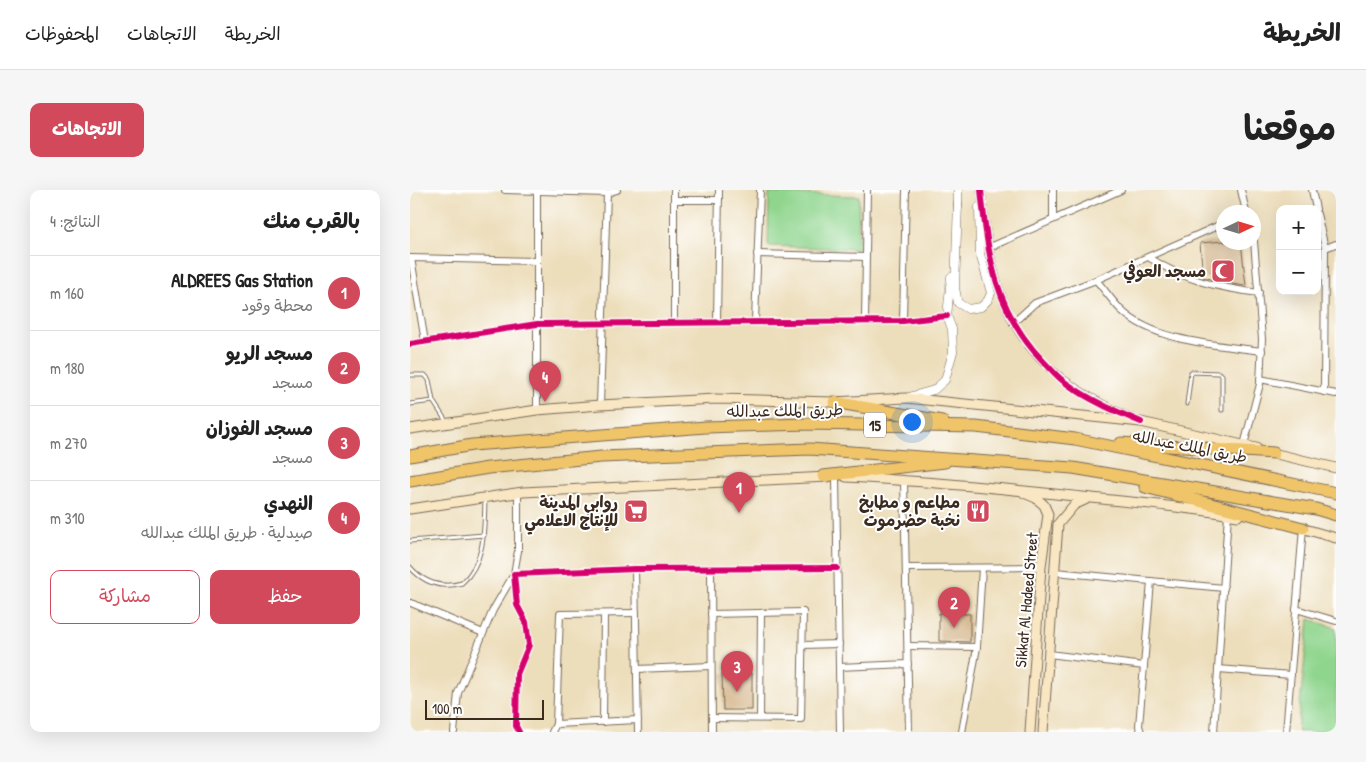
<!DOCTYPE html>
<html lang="ar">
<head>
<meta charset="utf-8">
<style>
  body { margin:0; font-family:"Patrick Hand","Playpen Sans Arabic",sans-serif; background:#f6f6f6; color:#222; direction:rtl }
  .controls { position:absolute; right:15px; top:15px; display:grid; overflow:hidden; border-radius:10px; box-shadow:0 5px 20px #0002 }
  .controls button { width:45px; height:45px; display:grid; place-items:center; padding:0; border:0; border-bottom:1px solid #e0e0e0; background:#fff; color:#222; font:25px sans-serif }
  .compass { position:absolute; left:806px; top:15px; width:45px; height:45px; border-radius:50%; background:#fff; box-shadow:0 5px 20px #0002; rotate:86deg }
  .scale { position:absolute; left:15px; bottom:12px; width:119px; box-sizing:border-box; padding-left:5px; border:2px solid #3b2a1e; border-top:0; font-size:14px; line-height:18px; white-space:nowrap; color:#3b2a1e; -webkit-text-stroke:4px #fff; paint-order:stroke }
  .you { position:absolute; left:501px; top:231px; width:18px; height:18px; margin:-12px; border:4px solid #fff; border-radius:50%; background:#1a73e8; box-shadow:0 0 0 8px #1a73e833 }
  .badge { display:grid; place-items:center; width:32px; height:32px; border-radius:50%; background:#d1495b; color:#fff; font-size:16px; font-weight:700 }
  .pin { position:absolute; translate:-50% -41px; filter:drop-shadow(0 1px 2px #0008) }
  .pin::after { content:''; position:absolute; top:26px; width:18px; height:15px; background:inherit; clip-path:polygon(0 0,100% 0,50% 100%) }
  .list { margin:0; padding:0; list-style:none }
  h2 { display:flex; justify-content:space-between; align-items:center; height:65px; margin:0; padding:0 20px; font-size:21px }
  h2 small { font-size:16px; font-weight:400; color:#767676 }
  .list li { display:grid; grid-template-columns:32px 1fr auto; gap:15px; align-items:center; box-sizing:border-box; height:75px; padding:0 20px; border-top:1px solid #e0e0e0 }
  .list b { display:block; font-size:19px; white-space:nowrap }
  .list p { margin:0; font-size:16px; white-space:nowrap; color:#767676 }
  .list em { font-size:16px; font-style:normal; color:#767676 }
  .actions { display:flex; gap:10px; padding:15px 20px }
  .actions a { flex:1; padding:11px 0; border:1px solid #d1495b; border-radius:10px; text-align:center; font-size:18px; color:#d1495b }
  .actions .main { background:#d1495b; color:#fff }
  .map { position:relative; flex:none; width:926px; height:542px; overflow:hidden; direction:ltr; border-radius:10px }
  header { display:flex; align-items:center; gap:30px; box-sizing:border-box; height:70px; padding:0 25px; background:#fff; border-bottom:1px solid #e0e0e0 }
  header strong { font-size:24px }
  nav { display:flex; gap:28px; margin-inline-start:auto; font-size:18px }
  .intro { display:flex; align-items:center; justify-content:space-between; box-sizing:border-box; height:120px; padding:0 30px }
  h1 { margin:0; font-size:35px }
  .button { padding:12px 22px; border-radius:10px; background:#d1495b; color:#fff; font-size:18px; font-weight:700 }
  main { display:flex; gap:30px; padding:0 30px }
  aside { flex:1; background:#fff; border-radius:10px; box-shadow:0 5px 20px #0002 }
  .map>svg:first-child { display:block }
  .green { fill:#90d58e; stroke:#668056 }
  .building { fill:#d5b68c }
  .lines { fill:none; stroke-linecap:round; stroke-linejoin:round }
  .service-casing { stroke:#796955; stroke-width:5 }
  .minor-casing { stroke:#796955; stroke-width:8 }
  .tertiary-casing { stroke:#796955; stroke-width:9 }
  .secondary-casing { stroke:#796955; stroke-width:11 }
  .motorway-casing { stroke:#796955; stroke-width:13 }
  .service { stroke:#fff; stroke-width:3 }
  .minor { stroke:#fff; stroke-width:6 }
  .tertiary { stroke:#fff; stroke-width:8 }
  .secondary { stroke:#f9e7c3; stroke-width:9 }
  .motorway { stroke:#f0c469; stroke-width:11 }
  .cycleway-casing { stroke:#fff; stroke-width:9 }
  .cycleway { stroke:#d6006c; stroke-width:6 }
  .labels { text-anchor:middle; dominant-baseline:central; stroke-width:4; stroke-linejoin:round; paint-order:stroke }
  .shield { fill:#fff; stroke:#766a62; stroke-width:1 }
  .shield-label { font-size:15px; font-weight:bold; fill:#3b2a1e }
  .poi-label { font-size:16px; font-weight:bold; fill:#3b2a1e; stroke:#fff; text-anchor:end }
  .street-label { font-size:16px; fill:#3b2a1e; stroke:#fff }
</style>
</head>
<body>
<header>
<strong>الخريطة</strong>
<nav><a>الخريطة</a><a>الاتجاهات</a><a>المحفوظات</a></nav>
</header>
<div class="intro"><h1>موقعنا</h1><a class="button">الاتجاهات</a></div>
<main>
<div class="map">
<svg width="926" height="542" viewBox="0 0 926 542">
  <rect width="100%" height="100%" fill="#fff"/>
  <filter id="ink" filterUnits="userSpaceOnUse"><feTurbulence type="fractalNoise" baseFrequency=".02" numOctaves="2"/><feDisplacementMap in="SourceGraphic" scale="10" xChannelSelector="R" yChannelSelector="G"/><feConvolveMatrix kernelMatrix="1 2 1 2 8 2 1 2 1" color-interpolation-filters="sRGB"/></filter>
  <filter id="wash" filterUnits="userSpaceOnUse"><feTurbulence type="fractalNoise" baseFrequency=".0096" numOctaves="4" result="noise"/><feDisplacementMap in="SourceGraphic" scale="20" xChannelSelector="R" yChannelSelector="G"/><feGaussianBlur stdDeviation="1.12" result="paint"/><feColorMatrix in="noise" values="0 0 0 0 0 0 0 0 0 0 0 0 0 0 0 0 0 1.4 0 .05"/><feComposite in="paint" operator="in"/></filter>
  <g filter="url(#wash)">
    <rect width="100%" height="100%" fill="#eddebb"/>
    <!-- green -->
    <g class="green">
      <path d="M359 3 449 6 448 59 358 56Z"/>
      <path d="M899 429 926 438V542H887Z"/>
    </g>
    <g id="blocks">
      <!-- building -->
      <g class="building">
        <path d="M814 51V52H831L836 96 822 94 821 88 805 90 793 87 790 53Z"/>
        <path d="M529 423 560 424V452L529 451Z"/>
        <path d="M312 483H342V520H313Z"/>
      </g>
    </g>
  </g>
  <g filter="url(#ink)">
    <use href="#blocks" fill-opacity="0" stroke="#796955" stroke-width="1"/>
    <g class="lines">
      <!-- service casing -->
      <g class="service-casing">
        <g id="service">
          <path d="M0 185H15L19 190 23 211 36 231"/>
          <path d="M0 214 23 211"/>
          <path d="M777 214 781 182 809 183 812 185V220"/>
          <path d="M0 351 74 345"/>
          <path d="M0 377C14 393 31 399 52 393 76 371 74 339 75 308"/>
        </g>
      </g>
      <!-- minor casing -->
      <g class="minor-casing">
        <g id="minor">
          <path d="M95 0 197 3 207 0"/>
          <path d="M264 0V131"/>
          <path d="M643 0V28"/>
          <path d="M831 0 836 22"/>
          <path d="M902 0 906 19"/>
          <path d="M127 1V220"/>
          <path d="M264 10H309"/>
          <path d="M907 24 915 58 914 202"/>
          <path d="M578 58 711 0"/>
          <path d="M915 58 926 54"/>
          <path d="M347 64 456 67"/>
          <path d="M0 68 127 71"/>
          <path d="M1 68 15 152"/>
          <path d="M740 68C773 90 810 98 849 103"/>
          <path d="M686 90C695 100 702 111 711 120 744 152 809 155 852 161"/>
          <path d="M307 131 309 0"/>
          <path d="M345 131 350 0"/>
          <path d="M455 131 457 0"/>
          <path d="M493 131 496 0"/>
          <path d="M603 133 625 113 686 90 814 33"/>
          <path d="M0 154 127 134 493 131 537 126"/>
          <path d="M850 189 926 204"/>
          <path d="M190 215 197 3"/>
          <path d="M834 255 850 194 852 149 844 51"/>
          <path d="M426 287 430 542"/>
          <path d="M494 290 499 542"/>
          <path d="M496 378 631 377"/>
          <path d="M225 379 228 542"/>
          <path d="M301 379 302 542"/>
          <path d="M645 382 814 398"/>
          <path d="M1 413 73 443"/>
          <path d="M886 419 926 431"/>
          <path d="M226 423 150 424 146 534 228 530"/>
          <path d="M301 424 393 422 391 529 302 528"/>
          <path d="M393 455 429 454"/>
          <path d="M498 456 567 457"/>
          <path d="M639 464 734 476"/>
          <path d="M429 477 498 474"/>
          <path d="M227 479 301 476"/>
          <path d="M809 479 881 485"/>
          <path d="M350 528 351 423"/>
          <path d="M193 532 194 424"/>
          <path d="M44 542 48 503 83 420 104 384 108 361V303"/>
          <path d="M109 542 106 536 107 484 119 455 116 432 107 415 104 384 225 379 427 378"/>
          <path d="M142 542 146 534"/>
          <path d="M552 542 567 457 572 378"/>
          <path d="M731 542 729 536 741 391"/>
          <path d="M804 542 818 324"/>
          <path d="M876 542 893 338"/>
        </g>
      </g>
      <!-- tertiary casing -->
      <g class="tertiary-casing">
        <g id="tertiary">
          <path d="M571 0C583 121 608 179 724 229"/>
          <path d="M548 13 545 98 548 113 558 119 571 117 578 110 581 103 570 64 569 17"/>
          <path d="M548 18V0"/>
          <path d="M499 207 524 200 535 190 543 162 542 139 537 126 541 87"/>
        </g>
      </g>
      <!-- secondary casing -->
      <g class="secondary-casing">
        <g id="secondary">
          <path d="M0 239 127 220 190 215 306 209 424 212 496 208 731 232 846 258"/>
          <path d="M858 262 926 278"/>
          <path d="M436 287C518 291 600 299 682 308 731 313 780 317 828 326"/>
          <path d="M614 303 626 308 634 315 638 324 631 377 620 542"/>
          <path d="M0 319 113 302 418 287"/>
          <path d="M888 337 926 348"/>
          <path d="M633 542 648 334 664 315 679 308"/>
        </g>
      </g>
      <!-- motorway casing -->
      <g class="motorway-casing">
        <g id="motorway">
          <path d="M424 212 532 231"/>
          <path d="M711 253 864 263"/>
          <path d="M0 266 62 255 296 237 397 234 566 237 665 249 926 303"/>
          <path d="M413 286 535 272"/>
          <path d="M0 291 78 278 191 267 400 259 663 278 906 319 926 325"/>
          <path d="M735 297 893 338"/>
        </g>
      </g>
      <!-- service -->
      <use href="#service" class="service"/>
      <!-- minor -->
      <use href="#minor" class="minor"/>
      <!-- tertiary -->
      <use href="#tertiary" class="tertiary"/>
      <!-- secondary -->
      <use href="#secondary" class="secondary"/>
      <!-- motorway -->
      <use href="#motorway" class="motorway"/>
      <!-- cycleway casing -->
      <g class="cycleway-casing">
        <g id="cycleway">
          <path d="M571 0C578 67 585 122 634 172 641 179 648 188 656 193 679 210 705 221 731 232"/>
          <path d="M0 154 127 134 493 131 537 126"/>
          <path d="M109 542 106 536 107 484 119 455 116 432 107 415 104 384 225 379 427 378"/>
        </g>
      </g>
      <!-- cycleway -->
      <use href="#cycleway" class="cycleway"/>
    </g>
  </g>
  <!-- icons -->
  <defs>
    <g id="mosque-square" transform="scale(1.25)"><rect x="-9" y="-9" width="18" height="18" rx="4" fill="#d1495b" stroke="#fff"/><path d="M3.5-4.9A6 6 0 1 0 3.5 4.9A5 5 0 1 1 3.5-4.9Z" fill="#fff"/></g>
    <g id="supermarket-square" transform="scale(1.25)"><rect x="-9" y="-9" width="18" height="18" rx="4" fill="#d1495b" stroke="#fff"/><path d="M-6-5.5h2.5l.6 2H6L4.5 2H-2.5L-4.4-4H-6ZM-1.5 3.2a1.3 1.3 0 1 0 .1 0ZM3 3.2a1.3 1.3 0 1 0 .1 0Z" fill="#fff"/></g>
    <g id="restaurant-square" transform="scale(1.25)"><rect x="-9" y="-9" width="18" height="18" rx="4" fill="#d1495b" stroke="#fff"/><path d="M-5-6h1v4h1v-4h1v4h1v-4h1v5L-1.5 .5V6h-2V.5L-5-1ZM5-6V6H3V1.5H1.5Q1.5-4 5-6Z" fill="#fff"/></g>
  </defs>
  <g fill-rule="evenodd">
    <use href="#mosque-square" x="813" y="81"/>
    <use href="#supermarket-square" x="226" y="321"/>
    <use href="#restaurant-square" x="568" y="321"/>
  </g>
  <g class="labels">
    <!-- shield labels -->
    <rect class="shield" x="454" y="222.5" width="22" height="25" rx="4"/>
    <g class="shield-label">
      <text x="465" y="235">15</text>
    </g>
    <!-- poi labels -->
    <g class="poi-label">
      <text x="796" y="81">مسجد العوفي</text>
      <text x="208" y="312">روابي المدينة<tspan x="208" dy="18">للإنتاج الاعلامي</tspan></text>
      <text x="550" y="312">مطاعم و مطابخ<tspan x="550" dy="18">نخبة حضرموت</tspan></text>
    </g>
    <!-- street labels -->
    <g class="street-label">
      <text transform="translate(375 220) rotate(-1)">طريق الملك عبدالله</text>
      <text transform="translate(780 256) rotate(11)">طريق الملك عبدالله</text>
      <text transform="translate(616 410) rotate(-85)">Sikkat Al Hadeed Street</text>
    </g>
  </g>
</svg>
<div class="controls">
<button>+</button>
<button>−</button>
</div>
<svg class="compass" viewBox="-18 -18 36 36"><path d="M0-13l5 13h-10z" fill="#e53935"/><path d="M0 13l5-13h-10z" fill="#767676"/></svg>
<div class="scale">100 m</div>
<div class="you"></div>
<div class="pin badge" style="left:329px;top:323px">1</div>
<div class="pin badge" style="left:544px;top:438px">2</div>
<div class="pin badge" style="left:327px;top:502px">3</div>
<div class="pin badge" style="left:135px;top:212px">4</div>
</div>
<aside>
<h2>بالقرب منك<small>النتائج: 4</small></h2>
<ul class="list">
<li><span class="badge">1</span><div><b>ALDREES Gas Station</b><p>محطة وقود</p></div><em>160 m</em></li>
<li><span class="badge">2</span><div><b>مسجد الريو</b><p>مسجد</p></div><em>180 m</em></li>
<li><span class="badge">3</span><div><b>مسجد الفوزان</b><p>مسجد</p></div><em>270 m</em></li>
<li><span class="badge">4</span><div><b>النهدي</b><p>صيدلية · طريق الملك عبدالله</p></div><em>310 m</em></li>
</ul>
<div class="actions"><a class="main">حفظ</a><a>مشاركة</a></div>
</aside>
</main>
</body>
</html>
